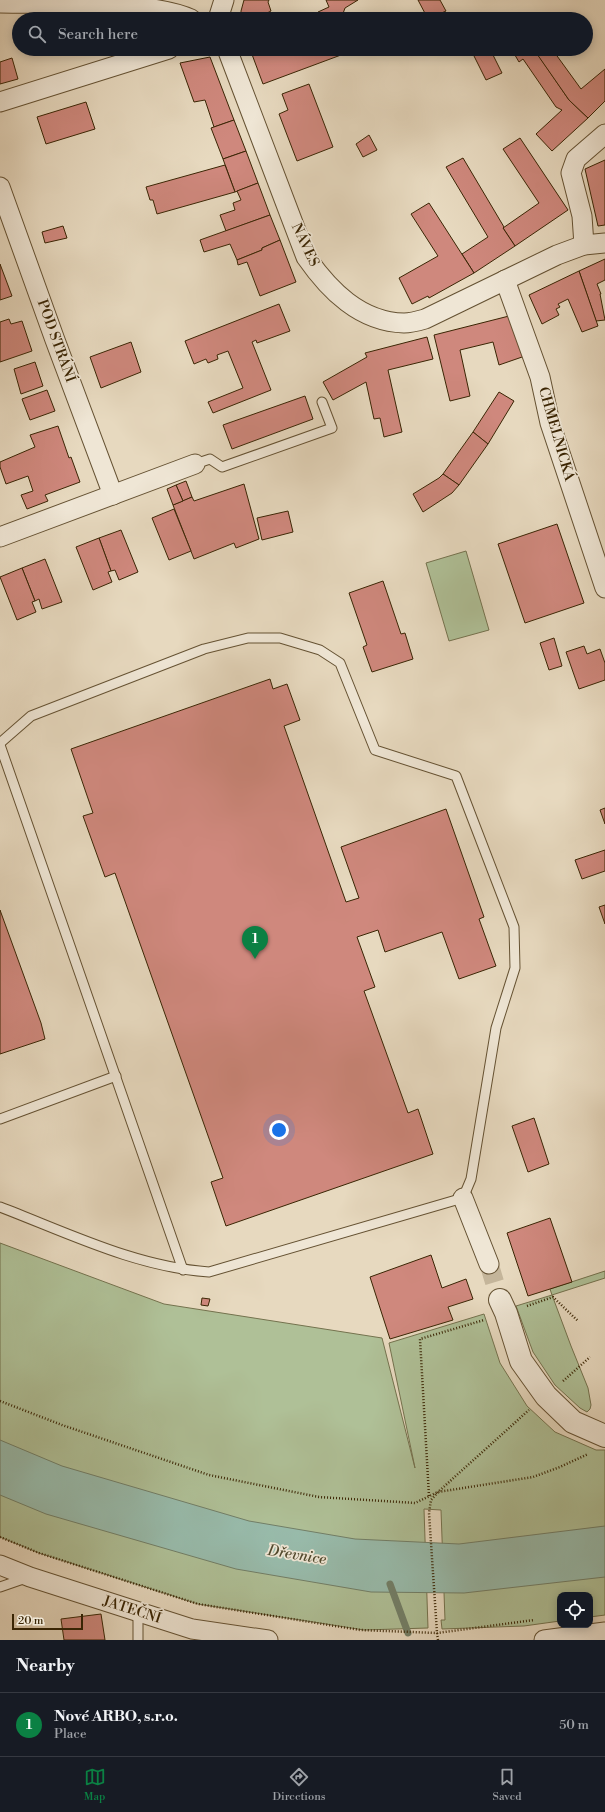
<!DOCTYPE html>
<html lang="en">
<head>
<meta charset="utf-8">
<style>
  body { margin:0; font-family:"Libre Bodoni",serif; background:#242831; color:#f1f3f6 }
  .controls { position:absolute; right:12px; bottom:12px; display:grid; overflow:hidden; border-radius:8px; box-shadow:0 2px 10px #0003 }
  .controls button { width:36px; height:36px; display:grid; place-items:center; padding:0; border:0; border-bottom:1px solid #363941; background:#171b24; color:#f1f3f6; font:20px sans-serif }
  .scale { position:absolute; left:12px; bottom:10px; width:71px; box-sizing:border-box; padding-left:4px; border:2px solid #3a2504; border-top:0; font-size:11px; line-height:14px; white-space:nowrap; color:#3a2504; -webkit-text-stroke:3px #efe6d5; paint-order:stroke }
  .you { position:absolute; left:279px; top:1130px; width:14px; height:14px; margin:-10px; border:3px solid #fff; border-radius:50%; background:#1a73e8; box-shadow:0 0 0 6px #1a73e833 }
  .badge { display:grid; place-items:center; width:26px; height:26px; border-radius:50%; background:#0b8043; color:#fff; font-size:13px; font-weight:700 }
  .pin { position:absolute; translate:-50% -33px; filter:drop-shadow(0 1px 2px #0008) }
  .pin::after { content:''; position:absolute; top:21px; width:14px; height:12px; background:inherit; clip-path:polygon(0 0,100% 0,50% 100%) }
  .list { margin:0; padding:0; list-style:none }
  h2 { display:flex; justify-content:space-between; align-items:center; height:52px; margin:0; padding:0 16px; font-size:17px }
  h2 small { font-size:13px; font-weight:400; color:#9ea1a6 }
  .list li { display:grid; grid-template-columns:26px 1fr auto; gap:12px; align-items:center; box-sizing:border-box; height:64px; padding:0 16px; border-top:1px solid #363941 }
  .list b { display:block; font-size:15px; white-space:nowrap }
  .list p { margin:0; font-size:13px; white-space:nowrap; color:#9ea1a6 }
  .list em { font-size:13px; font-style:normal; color:#9ea1a6 }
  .icon { flex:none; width:22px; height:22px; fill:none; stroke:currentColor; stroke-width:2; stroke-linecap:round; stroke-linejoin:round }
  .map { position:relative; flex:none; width:605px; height:1640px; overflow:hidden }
  .search { position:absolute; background:#171b24; box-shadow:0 2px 10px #0003; left:12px; right:12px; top:12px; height:44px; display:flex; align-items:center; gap:10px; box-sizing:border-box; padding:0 14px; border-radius:22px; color:#9ea1a6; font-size:15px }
  .sheet { height:116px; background:#171b24 }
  nav { display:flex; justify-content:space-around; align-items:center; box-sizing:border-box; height:56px; border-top:1px solid #363941; background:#171b24; font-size:11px; color:#9ea1a6 }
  nav a { display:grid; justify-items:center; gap:2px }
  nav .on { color:#0b8043 }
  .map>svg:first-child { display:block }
  .green { fill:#afc097; stroke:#74724e }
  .water { fill:#98bbab; stroke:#727f68 }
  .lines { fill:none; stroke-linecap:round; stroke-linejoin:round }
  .stream { stroke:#727f68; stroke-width:7 }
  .building { fill:#cf887d; stroke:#3a2504 }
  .minor-tunnel { stroke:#c4b59a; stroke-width:19; stroke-dasharray:19 10; stroke-linecap:butt }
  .service-casing { stroke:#655233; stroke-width:11 }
  .minor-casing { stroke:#655233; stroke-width:21 }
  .tertiary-casing { stroke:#655233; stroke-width:24 }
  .path { stroke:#3a2504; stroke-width:2.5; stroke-dasharray:1 2; stroke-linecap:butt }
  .service { stroke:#efe6d5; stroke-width:9 }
  .minor { stroke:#efe6d5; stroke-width:19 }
  .tertiary { stroke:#efe6d5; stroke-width:22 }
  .labels { text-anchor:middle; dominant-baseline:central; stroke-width:3.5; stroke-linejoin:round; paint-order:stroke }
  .street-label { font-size:14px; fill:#3a2504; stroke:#efe6d5 }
  .water-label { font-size:15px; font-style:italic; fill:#524a2e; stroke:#efe6d5 }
</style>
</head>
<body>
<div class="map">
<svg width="605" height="1640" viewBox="0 0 605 1640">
  <rect width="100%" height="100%" fill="#e7d9bf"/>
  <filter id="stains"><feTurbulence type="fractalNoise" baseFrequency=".005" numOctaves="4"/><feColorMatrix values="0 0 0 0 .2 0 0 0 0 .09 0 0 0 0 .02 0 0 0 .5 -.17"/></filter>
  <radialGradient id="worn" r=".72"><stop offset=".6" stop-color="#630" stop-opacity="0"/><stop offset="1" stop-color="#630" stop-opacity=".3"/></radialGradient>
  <!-- green -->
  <g class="green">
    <path d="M466 551 489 630 449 641 426 563Z"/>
    <path d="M0 1243 164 1304 382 1338 415 1468 389 1343 484 1314 500 1363 527 1406 555 1432 596 1450H605V1615L590 1617V1595H560V1621L524 1626 442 1629 441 1620H445L441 1510 424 1509 428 1628 364 1630 198 1604 39 1553 0 1537Z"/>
    <path d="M605 1271V1278L552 1295 571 1346 588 1388 591 1405 590 1409 587 1412 580 1408 555 1385 533 1352 516 1306 552 1295 550 1289Z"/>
  </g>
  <!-- water -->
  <path class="water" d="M0 1440 62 1466 249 1521 355 1539 459 1544 605 1526V1577L464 1593 371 1592 236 1569 46 1514 0 1495Z"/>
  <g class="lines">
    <!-- stream -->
    <path class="stream" d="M390 1584 408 1633"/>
  </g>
  <!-- building -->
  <g class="building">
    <path d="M244 0H269L268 2 271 11 265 14 267 19H241V11Z"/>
    <path d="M326 0H358L345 8 341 19H320L318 12 329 7Z"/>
    <path d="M418 0H440L446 11 428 19Z"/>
    <path d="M250 49H348L349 52 263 84Z"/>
    <path d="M483 49H490L502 73 486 80 473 54Z"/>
    <path d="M513 49H534L569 100 588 118 552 151 536 134 562 110 556 107 523 59 519 62 512 50Z"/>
    <path d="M542 49H552L581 89 605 69V101L588 118 569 100 537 54Z"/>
    <path d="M210 57 234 120 214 127 205 100 194 102 180 63Z"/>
    <path d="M12 58 18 79 0 84V62Z"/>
    <path d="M309 84 333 147 297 161 279 114 288 110 282 94Z"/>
    <path d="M86 102 95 129 46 144 37 117Z"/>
    <path d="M234 120 246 151 223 159 211 128Z"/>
    <path d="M369 135 377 150 363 157 356 144Z"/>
    <path d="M520 138 568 210 515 246 503 228 539 203 503 149Z"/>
    <path d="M246 151 258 183 235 192 223 159Z"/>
    <path d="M463 158 504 227 503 228 515 246 474 273 462 254 488 237 446 167Z"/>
    <path d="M605 160V225L598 226 585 169Z"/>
    <path d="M225 165 235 192 157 214 153 200H150L146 187Z"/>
    <path d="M258 183 270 215 226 231 220 215 235 210 233 203 241 200 237 191Z"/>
    <path d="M429 203 474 273 429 298 428 296 412 304 399 278 438 256 411 214Z"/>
    <path d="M270 215 280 240 262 248V250L237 260 230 244 204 252 200 240Z"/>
    <path d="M63 226 67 238 45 243 42 232Z"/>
    <path d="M280 240 296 282 260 296 247 262 238 265 237 260 262 250V248Z"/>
    <path d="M605 259V280L597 284 601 294H600L605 320 596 321 579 271Z"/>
    <path d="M0 264 12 296 0 300Z"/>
    <path d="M579 271 598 326 582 332 568 299 558 304 560 307 556 309 559 315 542 324 529 295Z"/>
    <path d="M279 304 290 331 257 343 256 340 252 342 271 390 213 413 208 402 243 388 228 351 217 355 218 359 208 363 206 359 194 364 185 341Z"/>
    <path d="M513 315 525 356 499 365 493 342 460 350 470 396 450 401 434 335Z"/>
    <path d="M9 319 11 324 22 321 32 351 0 362V322Z"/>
    <path d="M427 337 433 359 388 370 402 432 384 437 380 418 374 419 366 382 333 400 323 382 367 357 365 353Z"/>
    <path d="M131 342 141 372 101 388 90 357Z"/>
    <path d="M35 362 43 386 21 394 14 369Z"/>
    <path d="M47 390 55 411 30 420 22 399Z"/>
    <path d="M499 392 514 401 488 444 473 432Z"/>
    <path d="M305 396 313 419 232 449 223 425Z"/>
    <path d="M58 426 69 458 71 457 80 482 45 495 48 501 27 509 21 495 33 491 28 476 6 484 0 467V462L35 447 30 435Z"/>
    <path d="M473 432 488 444 459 485 443 474Z"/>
    <path d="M443 474 459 485 452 493 423 512 413 494 439 478Z"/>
    <path d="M186 481 192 497 183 501 176 485Z"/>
    <path d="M244 484 259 539 236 548 234 543 194 559 173 505 192 497 194 501Z"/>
    <path d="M176 485 183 501 173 505 167 489Z"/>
    <path d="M174 509 191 551 169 560 152 518Z"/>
    <path d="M288 511 293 532 262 540 257 518Z"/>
    <path d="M557 524 584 603 525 623 498 544Z"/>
    <path d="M121 530 138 572 119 580 115 570 111 571 99 538Z"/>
    <path d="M99 538 111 571 108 572 112 582 93 590 76 547Z"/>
    <path d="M45 559 62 602 42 609 39 599 35 601 22 568Z"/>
    <path d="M22 568 35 601 32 602 36 612 17 620 0 577Z"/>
    <path d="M383 581 401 634 405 633 413 659 372 672 363 647 367 645 349 593Z"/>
    <path d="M554 638 562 666 549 670 540 643Z"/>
    <path d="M584 646 587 654 600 649 605 663V680L579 689 566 652Z"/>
    <path d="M270 679 273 689 287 684 300 720 284 726 346 902 359 898 341 847 446 809 484 917 479 919 496 966 459 979 442 932 385 952 378 930 357 937 375 987 364 991 408 1113 418 1109 433 1154 226 1226 211 1182 223 1178 115 873 105 877 83 816 93 813 71 749Z"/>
    <path d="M605 808V824L600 810Z"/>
    <path d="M605 850V871L582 879 575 860Z"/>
    <path d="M605 905V924L599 907Z"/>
    <path d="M0 910 41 1023 45 1039 0 1054Z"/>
    <path d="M534 1118 549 1164 528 1172 512 1126Z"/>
    <path d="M550 1218 572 1282 528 1296 507 1233Z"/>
    <path d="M431 1255 442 1288 466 1279 473 1299 448 1307 453 1320 390 1339 370 1277Z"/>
    <path d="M202 1298 210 1299 208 1306 201 1305Z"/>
    <path d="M101 1614 105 1640H64L61 1619Z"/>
  </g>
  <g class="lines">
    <!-- minor-tunnel -->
    <path class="minor-tunnel" d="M489 1264 500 1300"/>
    <!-- service casing -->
    <g class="service-casing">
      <g id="service">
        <path d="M195 464 210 459 222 467 332 428 322 402"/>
        <path d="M0 743 31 716 204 649 248 638H280L320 650 340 663 375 750 456 776 514 927 515 968 496 1028 471 1179 463 1198 209 1272C136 1267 68 1233 0 1207"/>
        <path d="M0 745 183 1270"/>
        <path d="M0 1119 116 1076"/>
        <path d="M0 1587 26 1578"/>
        <path d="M138 1612V1640"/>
      </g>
    </g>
    <!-- minor casing -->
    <g class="minor-casing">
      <g id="minor">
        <path d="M0 3C50 4 149 0 191 19"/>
        <path d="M218 19 224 0"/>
        <path d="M227 49 306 257C329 290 360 322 404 323 411 323 418 321 425 319L557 255 584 245 605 243"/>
        <path d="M0 102 169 49"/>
        <path d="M0 187 55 340 113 495"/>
        <path d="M584 245 582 216 571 173 576 159 605 134"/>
        <path d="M505 280 540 377 550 423 605 588"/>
        <path d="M0 537 195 464"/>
        <path d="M463 1198 489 1264"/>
        <path d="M0 1565 30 1577 192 1629 268 1640"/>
        <path d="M544 1640 605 1632"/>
      </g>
    </g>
    <!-- tertiary casing -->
    <g class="tertiary-casing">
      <path id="tertiary" d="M500 1300 506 1313 521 1361 546 1396 573 1422 605 1436"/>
    </g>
    <!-- path -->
    <g class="path">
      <path d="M527 1306 553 1297 578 1321"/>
      <path d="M563 1381 590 1357"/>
      <path d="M0 1401 62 1425 209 1475 319 1497 415 1503 438 1492 533 1477 560 1467 588 1454"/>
      <path d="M429 1496 420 1339 484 1320"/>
      <path d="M0 1537 39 1553 198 1604 360 1630 437 1633 534 1620"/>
      <path d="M438 1640 437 1633 429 1513 431 1500 438 1492 529 1410"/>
    </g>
    <!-- service -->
    <use href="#service" class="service"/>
    <!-- minor -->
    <use href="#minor" class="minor"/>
    <!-- tertiary -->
    <use href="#tertiary" class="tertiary"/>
  </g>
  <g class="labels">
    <!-- street labels -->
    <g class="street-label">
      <text transform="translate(305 245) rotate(65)">NÁVES</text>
      <text transform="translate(56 341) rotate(70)">POD STRÁNÍ</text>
      <text transform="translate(556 434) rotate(74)">CHMELNICKÁ</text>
      <text transform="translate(132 1610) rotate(18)">JATEČNÍ</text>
    </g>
    <!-- water labels -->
    <g class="water-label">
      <text transform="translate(297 1555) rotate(9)">Dřevnice</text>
    </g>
  </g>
  <rect width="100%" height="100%" filter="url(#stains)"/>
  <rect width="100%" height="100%" fill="url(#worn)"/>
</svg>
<div class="controls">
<button><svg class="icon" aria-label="locate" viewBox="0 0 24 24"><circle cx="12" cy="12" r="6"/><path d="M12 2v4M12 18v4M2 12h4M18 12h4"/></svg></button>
</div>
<div class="scale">20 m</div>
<div class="you"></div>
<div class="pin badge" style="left:255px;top:959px">1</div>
<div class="search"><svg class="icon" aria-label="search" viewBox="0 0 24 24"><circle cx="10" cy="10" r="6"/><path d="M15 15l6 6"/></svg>Search here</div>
</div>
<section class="sheet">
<h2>Nearby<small></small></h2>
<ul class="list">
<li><span class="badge">1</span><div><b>Nové ARBO, s.r.o.</b><p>Place</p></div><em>50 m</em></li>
</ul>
</section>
<nav>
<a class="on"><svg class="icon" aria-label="map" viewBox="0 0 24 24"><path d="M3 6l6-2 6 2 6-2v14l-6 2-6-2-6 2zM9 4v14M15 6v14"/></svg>Map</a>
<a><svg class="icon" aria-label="directions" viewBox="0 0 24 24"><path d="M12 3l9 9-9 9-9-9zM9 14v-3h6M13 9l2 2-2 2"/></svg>Directions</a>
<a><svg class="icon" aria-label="saved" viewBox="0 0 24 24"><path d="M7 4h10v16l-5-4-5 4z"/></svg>Saved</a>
</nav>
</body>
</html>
